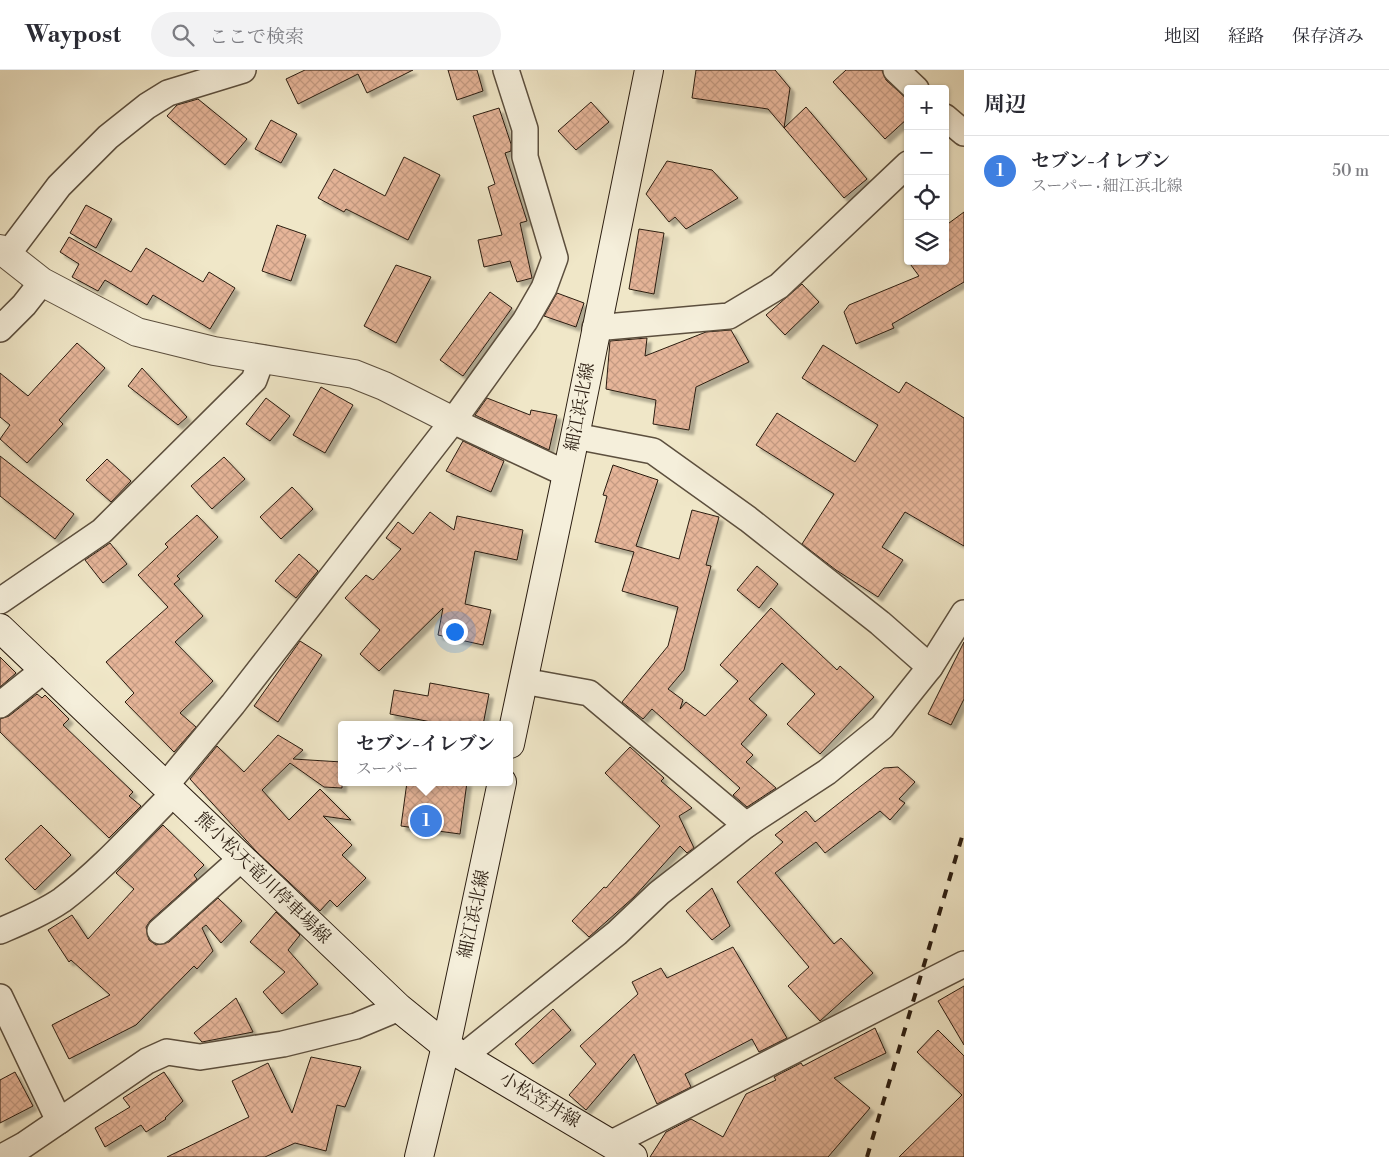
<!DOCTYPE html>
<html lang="ja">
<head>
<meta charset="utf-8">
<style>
  body { margin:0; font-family:"Libre Bodoni","Noto Serif JP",serif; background:#f2f2f3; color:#2b2b33 }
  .controls { position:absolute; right:15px; top:15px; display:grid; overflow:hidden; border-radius:5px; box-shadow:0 1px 4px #0004 }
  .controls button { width:45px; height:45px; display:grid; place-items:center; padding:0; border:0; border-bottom:1px solid #e1e1e2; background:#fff; color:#2b2b33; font:25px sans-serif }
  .you { position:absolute; left:454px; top:561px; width:18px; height:18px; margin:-12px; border:4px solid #fff; border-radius:50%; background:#1a73e8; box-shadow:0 0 0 8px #1a73e833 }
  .badge { display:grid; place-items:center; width:32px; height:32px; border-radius:50%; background:#db2777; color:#fff; font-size:16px; font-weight:700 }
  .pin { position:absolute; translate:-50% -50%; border:2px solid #fff; box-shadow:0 1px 5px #0006 }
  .popup { position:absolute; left:338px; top:651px; width:175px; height:65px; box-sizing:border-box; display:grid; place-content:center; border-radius:5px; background:#fff; filter:drop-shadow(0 1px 4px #0005); font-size:16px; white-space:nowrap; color:#7c7c81 }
  .popup b { font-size:19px; color:#2b2b33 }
  .popup::after { content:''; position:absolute; left:50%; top:100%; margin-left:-10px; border:10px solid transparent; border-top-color:#fff }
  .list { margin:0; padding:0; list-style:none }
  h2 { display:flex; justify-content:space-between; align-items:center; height:65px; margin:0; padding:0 20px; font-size:21px }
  h2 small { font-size:16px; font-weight:400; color:#7c7c81 }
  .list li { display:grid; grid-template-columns:32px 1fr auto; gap:15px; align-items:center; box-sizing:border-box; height:70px; padding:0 20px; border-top:1px solid #e1e1e2 }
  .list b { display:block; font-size:19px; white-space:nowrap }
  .list p { margin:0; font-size:16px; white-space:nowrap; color:#7c7c81 }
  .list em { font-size:16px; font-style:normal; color:#7c7c81 }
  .icon { flex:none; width:28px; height:28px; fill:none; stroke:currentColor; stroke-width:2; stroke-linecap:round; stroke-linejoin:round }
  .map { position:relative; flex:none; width:964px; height:1087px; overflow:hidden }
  header { display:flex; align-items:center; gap:30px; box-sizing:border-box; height:70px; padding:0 25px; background:#fff; border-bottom:1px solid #e1e1e2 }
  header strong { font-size:24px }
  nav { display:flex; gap:28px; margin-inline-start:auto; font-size:18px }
  .search { width:350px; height:45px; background:#f2f2f3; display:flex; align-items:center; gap:12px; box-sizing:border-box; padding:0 18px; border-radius:28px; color:#7c7c81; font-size:19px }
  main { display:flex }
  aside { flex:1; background:#fff }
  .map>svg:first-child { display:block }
  .building { fill:url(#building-cross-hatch); stroke:#2a1c10; filter:url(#shadow) }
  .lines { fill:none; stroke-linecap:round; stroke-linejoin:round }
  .minor-casing { stroke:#5c4f3e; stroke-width:28 }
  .tertiary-casing { stroke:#5c4f3e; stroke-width:30 }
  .secondary-casing { stroke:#2a1c10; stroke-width:30 }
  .minor { stroke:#f5efdb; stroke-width:25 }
  .tertiary { stroke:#f5efdb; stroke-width:28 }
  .secondary { stroke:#f5efdb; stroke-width:28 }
  .rail { stroke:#2a1c10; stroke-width:4; stroke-dasharray:9 9; stroke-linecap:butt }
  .labels { text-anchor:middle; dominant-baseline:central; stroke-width:5; stroke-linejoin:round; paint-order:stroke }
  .street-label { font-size:18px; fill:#2a1c10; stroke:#f5efdb }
</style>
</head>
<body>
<header>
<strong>Waypost</strong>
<div class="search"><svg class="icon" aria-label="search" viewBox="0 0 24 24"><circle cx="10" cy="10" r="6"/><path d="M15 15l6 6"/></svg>ここで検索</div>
<nav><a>地図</a><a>経路</a><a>保存済み</a></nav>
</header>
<main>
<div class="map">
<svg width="964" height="1087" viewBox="0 0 964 1087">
  <defs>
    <pattern id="building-cross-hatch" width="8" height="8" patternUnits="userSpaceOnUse" patternTransform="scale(1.25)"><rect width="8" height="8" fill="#e6b599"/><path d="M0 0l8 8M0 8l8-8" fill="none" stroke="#c59b83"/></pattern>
    <filter id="shadow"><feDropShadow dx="4.5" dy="4.5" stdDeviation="1" flood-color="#0004"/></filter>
  </defs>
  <rect width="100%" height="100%" fill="#f0e7c8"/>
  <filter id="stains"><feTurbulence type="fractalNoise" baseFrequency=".004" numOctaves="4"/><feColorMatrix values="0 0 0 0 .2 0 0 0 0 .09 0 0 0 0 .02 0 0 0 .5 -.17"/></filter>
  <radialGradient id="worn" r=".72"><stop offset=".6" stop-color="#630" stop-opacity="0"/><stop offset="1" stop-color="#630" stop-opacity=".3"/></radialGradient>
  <!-- building -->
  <g class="building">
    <path d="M305 0H413L367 23 358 4 298 34 286 9Z"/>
    <path d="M448 0H477L483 21 457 30Z"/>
    <path d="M696 0H775L790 18 784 58 806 37 867 109 844 128 768 39 692 28Z"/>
    <path d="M846 0H882L886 10 908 30V48L885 69 833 12Z"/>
    <path d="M198 29 247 69 225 95 167 46 177 35Z"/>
    <path d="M591 32 609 52 576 80 558 61Z"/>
    <path d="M499 38 511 74V81L505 83 527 151 520 153 532 208 517 212 510 191 484 197 478 170 502 165 488 117 495 114 473 46Z"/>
    <path d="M271 50 297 64 281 93 255 79Z"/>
    <path d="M404 87 440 105 408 170 346 139 344 142 318 128 334 99 385 126Z"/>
    <path d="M667 91 712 100 738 128 686 159 675 147 669 152 646 124Z"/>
    <path d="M86 135 112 149 96 178 70 163Z"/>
    <path d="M964 142V212L892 254 894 258 856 274 844 242 849 235 919 206 908 191H945V156Z"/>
    <path d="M277 155 306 165 291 211 262 201Z"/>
    <path d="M639 159 664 163 654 224 629 219Z"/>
    <path d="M69 167 131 202 146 178 203 212 209 202 235 218 210 259 153 225 147 235 105 210 98 221 72 207 79 194 60 182Z"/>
    <path d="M396 195 431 207 396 273 364 256Z"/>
    <path d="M802 214 819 232 785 265 766 245Z"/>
    <path d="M490 222 512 238 463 306 440 290Z"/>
    <path d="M557 223 584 233 576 257 544 246Z"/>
    <path d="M731 260 749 292 696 317 689 360 653 354 656 330 606 319 610 271 647 268 645 286 706 262Z"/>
    <path d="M77 273 105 298 59 350 63 354 27 393 0 369 10 355 0 347V303L28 326Z"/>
    <path d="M823 275 899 323 906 312 964 348V476L905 442 882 477 903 490 878 527 836 500 802 474 834 424 756 375 777 343 855 392 878 355 802 308Z"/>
    <path d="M142 298 187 347 178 355 128 316Z"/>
    <path d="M321 317 353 335 325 383 293 365Z"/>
    <path d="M266 328 290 346 270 371 246 354Z"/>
    <path d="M487 328 530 345 531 340 557 345 549 380 475 345Z"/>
    <path d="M463 371 504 391 491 422 446 401Z"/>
    <path d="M0 386 74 444 55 469 0 426Z"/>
    <path d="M224 387 245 409 212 439 191 416Z"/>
    <path d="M107 389 131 411 111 432 86 410Z"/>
    <path d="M613 395 658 410 636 476 679 489 692 440 719 447 706 495 711 496 684 600 668 619 683 630 680 639 686 632 705 646 738 611 720 595 771 538 837 600 840 596 874 627 820 684 787 654 815 624 782 593 749 629 767 645 741 674 753 685 746 692 776 718 747 737 733 725 740 718 652 639 643 649 622 632 668 576 678 537 622 521 634 482 595 472 607 426 603 425Z"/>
    <path d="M292 417 313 439 281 469 260 447Z"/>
    <path d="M430 442 454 460 457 446 523 460 517 490 475 481 465 534 491 540 483 575 438 565 443 538 379 601 360 584 380 560 345 528 366 505 373 510 401 479 386 468 398 452 413 464Z"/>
    <path d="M197 445 218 467 177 506 180 509 174 514 203 546 175 572 213 611 180 643 196 657 174 682 125 632 134 623 106 592 168 537 138 505 168 477 165 474Z"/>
    <path d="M110 473 127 494 103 513 85 490Z"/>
    <path d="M299 484 318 501 296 528 275 511Z"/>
    <path d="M757 496 778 514 759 538 737 520Z"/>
    <path d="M300 571 322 585 278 652 254 636Z"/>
    <path d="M964 572V629L951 655 928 644Z"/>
    <path d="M0 587 16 603 0 617Z"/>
    <path d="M430 613 489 624 483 655H447L390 644 394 620 428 626Z"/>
    <path d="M37 624 42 628 45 625 69 649 63 655 133 722 129 726 141 736 109 768 0 662V649L9 646Z"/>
    <path d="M278 665 303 680 293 689 342 692V718L324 717 290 693 262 720 289 750 320 719 351 750 323 746 352 775 342 785 366 808 337 837 330 830 320 841 257 782 190 709 217 676 244 702Z"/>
    <path d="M630 677 664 708 661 711 692 738 679 746 694 778 687 783 680 776 634 827 589 867 572 851 604 817 606 818 660 756 605 703Z"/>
    <path d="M898 697 915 712 899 729 905 733 890 750 880 741 825 783 816 772 775 803 834 874 841 868 873 903 820 951 788 916 809 897 737 812 783 772 775 765 806 741 815 752 884 698Z"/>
    <path d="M407 712H467L460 764 401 756Z"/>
    <path d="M41 755 71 785 35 820 5 789Z"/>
    <path d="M163 755 204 795 194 805 197 809 150 851 146 857 149 870 156 875 169 872 218 828 242 851 221 873 206 855 202 858 213 881 197 899 194 896 136 955 69 989 52 955 110 925 71 890 69 892 48 860 72 845 88 869 134 819 116 803Z"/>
    <path d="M712 818 730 856 712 870 686 841Z"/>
    <path d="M276 842 300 865 288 880 318 914 282 944 263 922 285 902 250 872Z"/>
    <path d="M733 877 787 968 759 982 752 969 685 1004 691 1017 657 1034 634 984 586 1040 569 1025 596 994 580 976 638 924 632 912 661 898 667 908Z"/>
    <path d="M964 916V975L938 931Z"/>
    <path d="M236 928 253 962 202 972 194 963Z"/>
    <path d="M553 939 571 960 533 994 515 974Z"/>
    <path d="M875 958 886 983 834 1008 870 1038 828 1087H650L666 1062 691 1049 723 1067 746 1024 776 1010 774 1007 801 993 803 996Z"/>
    <path d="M938 960 964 986V1087H899L962 1025 917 982Z"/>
    <path d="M311 987 361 997 345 1037 337 1035 326 1081 295 1073 265 1087H167L249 1047 232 1011 268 993 292 1043Z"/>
    <path d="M15 1002 33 1036 0 1053V1010Z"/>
    <path d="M164 1002 183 1031 165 1048 166 1049 146 1062 141 1055 105 1077 95 1058 130 1037 123 1028Z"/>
  </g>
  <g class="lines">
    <!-- minor casing -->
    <g class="minor-casing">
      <g id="minor">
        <path d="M896 0 916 19"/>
        <path d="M945 47 964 63"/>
        <path d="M7 185 59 116 108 67 147 36 168 23 243 0"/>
        <path d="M595 258 729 246 779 216 908 94"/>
        <path d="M0 259 24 235 42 212"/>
        <path d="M453 351 525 251 544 218 555 188 525 87V59L506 0"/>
        <path d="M575 366 653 381 748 449 880 553 930 597"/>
        <path d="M0 531 102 461 254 310 262 288"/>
        <path d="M523 611 589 623 746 755"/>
        <path d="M0 635 45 599"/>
        <path d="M166 715 233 634 453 351 567 404"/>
        <path d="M0 861C21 852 43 843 62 830 103 799 138 759 174 723"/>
        <path d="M160 861 242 788"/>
        <path d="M0 927 59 1051"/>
        <path d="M465 985 617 863 659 823 746 755 827 702 882 657 930 597 964 543"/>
        <path d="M612 1073 964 894"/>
        <path d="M2 1087 24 1075 147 991 167 982 200 987 283 974 356 956 399 938"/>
      </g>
    </g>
    <!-- tertiary casing -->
    <g class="tertiary-casing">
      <path id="tertiary" d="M0 179 42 212 137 262 214 281 354 304 384 316 453 351"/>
    </g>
    <!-- secondary casing -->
    <g class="secondary-casing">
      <g id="secondary">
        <path d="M0 558 399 938 446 976 633 1087"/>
        <path d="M510 674 575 366 649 0"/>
        <path d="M419 1087 446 976 502 712"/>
      </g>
    </g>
    <!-- minor -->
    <use href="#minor" class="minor"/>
    <!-- tertiary -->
    <use href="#tertiary" class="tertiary"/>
    <!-- secondary -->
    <use href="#secondary" class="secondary"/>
    <!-- rail -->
    <path class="rail" d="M867 1087 964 760"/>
  </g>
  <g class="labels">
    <!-- street labels -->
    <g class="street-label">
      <text transform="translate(580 337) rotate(-79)">細江浜北線</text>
      <text transform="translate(263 808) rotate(44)">熊小松天竜川停車場線</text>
      <text transform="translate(474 844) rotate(-78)">細江浜北線</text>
      <text transform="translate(540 1030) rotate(31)">小松笠井線</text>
    </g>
  </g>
  <rect width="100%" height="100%" filter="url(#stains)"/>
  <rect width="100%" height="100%" fill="url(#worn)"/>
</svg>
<div class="controls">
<button>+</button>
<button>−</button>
<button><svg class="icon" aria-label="locate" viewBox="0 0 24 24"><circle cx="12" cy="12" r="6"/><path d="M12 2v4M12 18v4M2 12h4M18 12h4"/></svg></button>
<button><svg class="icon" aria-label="layers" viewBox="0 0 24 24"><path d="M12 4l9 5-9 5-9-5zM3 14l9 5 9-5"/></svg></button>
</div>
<div class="you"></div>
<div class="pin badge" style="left:426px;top:751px;background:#3f7fe0">1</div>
<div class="popup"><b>セブン-イレブン</b>スーパー</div>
</div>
<aside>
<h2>周辺<small></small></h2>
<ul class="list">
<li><span class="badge" style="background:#3f7fe0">1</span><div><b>セブン-イレブン</b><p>スーパー · 細江浜北線</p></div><em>50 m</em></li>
</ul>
</aside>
</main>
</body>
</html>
